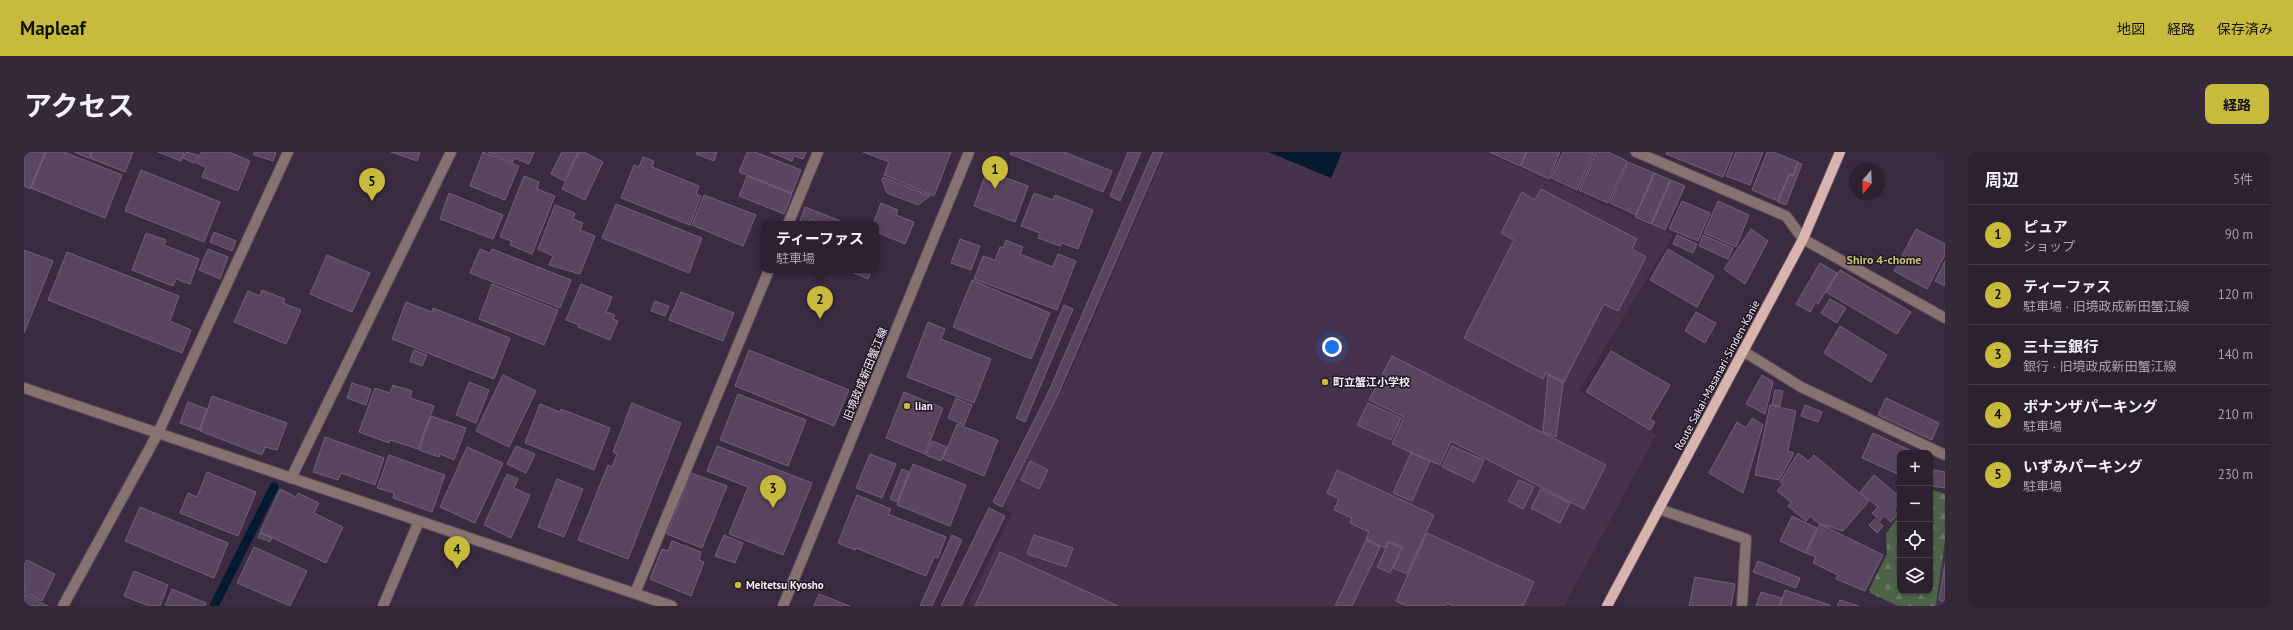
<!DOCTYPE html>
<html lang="ja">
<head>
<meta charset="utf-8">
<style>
  body { margin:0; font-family:"PT Sans","Noto Sans JP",sans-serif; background:#342839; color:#f1f3f6 }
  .controls { position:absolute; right:12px; bottom:12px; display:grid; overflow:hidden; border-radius:8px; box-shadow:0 1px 3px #0004 }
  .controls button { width:36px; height:36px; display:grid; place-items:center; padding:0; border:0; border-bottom:1px solid #483e4d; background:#2c2031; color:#f1f3f6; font:20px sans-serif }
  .compass { position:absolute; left:1825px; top:12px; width:36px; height:36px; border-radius:50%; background:#2c2031; box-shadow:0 1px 3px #0004; rotate:199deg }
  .you { position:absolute; left:1308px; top:195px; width:14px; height:14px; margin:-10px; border:3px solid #fff; border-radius:50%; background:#1a73e8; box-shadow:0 0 0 6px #1a73e833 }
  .badge { display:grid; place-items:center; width:26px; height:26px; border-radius:50%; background:#c8bb3b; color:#111; font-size:13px; font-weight:700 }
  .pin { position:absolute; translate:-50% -33px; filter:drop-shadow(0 1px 2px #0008) }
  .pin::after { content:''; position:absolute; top:21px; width:14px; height:12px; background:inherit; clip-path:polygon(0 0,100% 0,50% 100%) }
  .popup { position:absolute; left:737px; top:69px; width:118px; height:52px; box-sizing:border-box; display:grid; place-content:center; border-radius:8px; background:#2c2031; filter:drop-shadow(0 1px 3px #0005); font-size:13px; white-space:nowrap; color:#a6a3ab }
  .popup b { font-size:15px; color:#f1f3f6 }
  .popup::after { content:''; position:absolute; left:50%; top:100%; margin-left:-8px; border:8px solid transparent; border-top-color:#2c2031 }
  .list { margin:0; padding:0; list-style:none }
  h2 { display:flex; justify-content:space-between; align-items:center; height:52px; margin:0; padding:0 16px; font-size:17px }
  h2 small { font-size:13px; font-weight:400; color:#a6a3ab }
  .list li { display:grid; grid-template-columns:26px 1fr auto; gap:12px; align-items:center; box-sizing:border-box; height:60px; padding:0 16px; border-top:1px solid #483e4d }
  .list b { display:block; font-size:15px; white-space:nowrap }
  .list p { margin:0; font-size:13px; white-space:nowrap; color:#a6a3ab }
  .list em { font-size:13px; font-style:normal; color:#a6a3ab }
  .icon { flex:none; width:22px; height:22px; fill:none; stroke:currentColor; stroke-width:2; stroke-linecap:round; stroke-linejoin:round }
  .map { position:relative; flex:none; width:1921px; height:454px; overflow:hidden; border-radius:8px }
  header { display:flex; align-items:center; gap:24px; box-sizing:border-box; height:56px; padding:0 20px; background:#c8bb3b; color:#111 }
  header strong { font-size:19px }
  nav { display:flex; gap:22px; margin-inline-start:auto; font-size:14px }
  .intro { display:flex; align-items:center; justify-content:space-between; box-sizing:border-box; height:96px; padding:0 24px }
  h1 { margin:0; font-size:28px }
  .button { padding:10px 18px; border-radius:8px; background:#c8bb3b; color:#111; font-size:14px; font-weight:700 }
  main { display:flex; gap:24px; padding:0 24px }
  aside { flex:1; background:#2c2031; border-radius:8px; box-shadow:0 1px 3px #0004 }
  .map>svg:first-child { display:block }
  .built { fill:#46324d }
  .forest { fill:url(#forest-firs) }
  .water { fill:#02192f }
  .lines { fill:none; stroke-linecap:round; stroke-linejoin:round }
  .stream { stroke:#02192f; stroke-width:9 }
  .building { fill:#5a4561; stroke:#726179 }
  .minor-casing { stroke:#594a5f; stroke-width:12 }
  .major-casing { stroke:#594a5f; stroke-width:12 }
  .minor { stroke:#867370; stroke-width:10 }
  .major { stroke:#d9b3ae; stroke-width:10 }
  .poi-dot { fill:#c8bb3b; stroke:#1e1721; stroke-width:1.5 }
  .labels { text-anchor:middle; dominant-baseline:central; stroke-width:3; stroke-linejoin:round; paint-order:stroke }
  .street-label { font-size:11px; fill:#f9effd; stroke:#1e1721 }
  .poi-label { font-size:11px; font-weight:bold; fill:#f9effd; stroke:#1e1721; text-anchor:start }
  .neighbourhood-label { font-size:12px; font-weight:bold; fill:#c9c173; stroke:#1e1721 }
</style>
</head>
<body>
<header>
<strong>Mapleaf</strong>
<nav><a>地図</a><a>経路</a><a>保存済み</a></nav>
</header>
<div class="intro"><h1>アクセス</h1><a class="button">経路</a></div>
<main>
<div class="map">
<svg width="1921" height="454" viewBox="0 0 1921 454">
  <defs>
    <pattern id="forest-firs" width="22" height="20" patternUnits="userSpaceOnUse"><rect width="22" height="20" fill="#4c6347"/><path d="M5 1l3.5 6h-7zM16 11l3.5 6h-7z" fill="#677a62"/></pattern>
  </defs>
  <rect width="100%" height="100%" fill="#3b2b41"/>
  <!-- built -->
  <g class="built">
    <path d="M1141 0H1460L1649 83 1555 239 1632 283 1540 454H943L988 361 979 356 1046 222Z"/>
    <path d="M1921 388V454H1912Z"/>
  </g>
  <!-- forest -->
  <path class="forest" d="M1906 337 1921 342V388L1912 454H1874L1846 441 1845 438 1863 402 1862 382 1876 362V439H1906Z"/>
  <!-- water -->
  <path class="water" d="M1244 0H1318L1307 26Z"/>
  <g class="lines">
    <!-- stream -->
    <path class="stream" d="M190 454 250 335"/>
  </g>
  <!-- building -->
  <g class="building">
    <path d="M0 0H21L6 37 0 34Z"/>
    <path d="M22 0H40L98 23 81 66 7 36Z"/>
    <path d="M50 0H68L65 6Z"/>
    <path d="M68 0H109L101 20 66 6Z"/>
    <path d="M134 0H160L157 9Z"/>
    <path d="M162 0 174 3 170 11 159 6Z"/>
    <path d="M177 0H205L226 9 214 39 178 25 182 15 172 11Z"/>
    <path d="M230 0H252L249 9 230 3Z"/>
    <path d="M367 0H396L393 9Z"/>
    <path d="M459 0 495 14 481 48 446 34Z"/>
    <path d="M464 0H510L505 12 490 6 489 10Z"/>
    <path d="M538 0H554L540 29 527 22Z"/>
    <path d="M555 0H560L579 10 561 48 538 37Z"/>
    <path d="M673 0H693L690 9 672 2Z"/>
    <path d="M723 0H731L777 18 768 41 715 20Z"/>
    <path d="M746 0H782L779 7 770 4 768 9Z"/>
    <path d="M839 0H927L910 44 860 23 865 10Z"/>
    <path d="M987 0H1040L1088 19 1079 40 986 2Z"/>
    <path d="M1104 0H1117L1096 49 1086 44Z"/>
    <path d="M1129 0H1139L1033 245 978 355 969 350 1024 241Z"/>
    <path d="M1465 0H1502L1496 14Z"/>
    <path d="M1503 0H1536L1525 27 1497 14Z"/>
    <path d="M1539 0H1570L1553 38 1527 26Z"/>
    <path d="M1572 0H1584L1603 9 1584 51 1555 38Z"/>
    <path d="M1643 0H1709L1699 25 1642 2Z"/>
    <path d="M1712 0H1739L1726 33 1702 24Z"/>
    <path d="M1743 0H1749L1774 10 1769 23 1765 22 1754 49 1728 38Z"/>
    <path d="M619 5 630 9 628 15 675 34 672 42 677 44 666 73 597 46 610 13 615 15Z"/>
    <path d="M1604 10 1630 21 1612 63 1586 51Z"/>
    <path d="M1774 11 1778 12 1762 53 1754 50 1765 23 1769 24Z"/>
    <path d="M117 18 196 50 180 90 101 59Z"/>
    <path d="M963 19 1004 34 991 70 950 54Z"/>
    <path d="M1631 21 1646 28 1627 72 1611 65Z"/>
    <path d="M500 24 515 30 513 37 531 44 508 102 486 93 488 89 476 85Z"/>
    <path d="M723 24 768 42 760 62 715 44Z"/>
    <path d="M859 25 906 44 894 53 863 41 858 28Z"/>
    <path d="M1647 28 1661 34 1641 78 1628 72Z"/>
    <path d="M1517 37 1613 87 1608 97 1622 105 1594 159 1580 152 1540 230 1522 221 1519 227 1440 186 1490 88 1477 81 1498 40 1511 48Z"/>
    <path d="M425 41 479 63 469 87 416 67Z"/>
    <path d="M1010 41 1029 48 1031 43 1069 58 1054 97 1037 91 1036 94 1014 86 1016 81 997 74Z"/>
    <path d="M680 43 732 63 719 94 668 73Z"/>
    <path d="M1658 49 1686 61 1674 89 1645 77Z"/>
    <path d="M1694 49 1725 63 1712 95 1680 81Z"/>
    <path d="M857 51 874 58 872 63 890 70 881 92 852 80V72H849Z"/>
    <path d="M592 52 678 86 665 121 578 86Z"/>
    <path d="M531 53 551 61 549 67 559 71 556 78 571 84 556 122 525 113 529 104 514 97Z"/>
    <path d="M781 55 824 72H800L787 67 785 72H775Z"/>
    <path d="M1727 77 1744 89 1721 132 1700 117Z"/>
    <path d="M1892 77 1921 92V103L1903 137 1870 119Z"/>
    <path d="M190 80 212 89 208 99 186 90Z"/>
    <path d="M122 81 142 88 140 93 175 107 166 132 152 127 149 134 108 118Z"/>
    <path d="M1653 83 1673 92 1669 101 1649 92Z"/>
    <path d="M1679 83 1709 96 1704 107 1675 94Z"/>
    <path d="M936 87 956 94 947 118 927 111Z"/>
    <path d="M982 88 999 95 996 102 1029 115 1034 102 1052 109 1033 158 950 127 959 104 971 108 976 95 979 96Z"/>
    <path d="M184 97 204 105 196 127 175 118Z"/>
    <path d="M456 97 466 101 468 97 547 128 536 156 446 121Z"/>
    <path d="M1644 97 1690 124 1673 155 1626 128Z"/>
    <path d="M0 98 29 109 0 181Z"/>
    <path d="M43 100 155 144 146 169 167 178 158 201 24 148Z"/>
    <path d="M303 103 346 121 328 160 286 142Z"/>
    <path d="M1921 109V134L1911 129Z"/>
    <path d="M1796 111 1813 121 1794 152 1792 150 1786 160 1772 152Z"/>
    <path d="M823 118H848L844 127Z"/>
    <path d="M1816 118 1887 160 1873 182 1802 140Z"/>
    <path d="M948 128 1026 161 1007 207 929 175Z"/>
    <path d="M468 132 534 158 520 193 455 167Z"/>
    <path d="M557 132 588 145 582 160 591 163 589 167 594 169 586 188 554 175 555 173 542 168Z"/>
    <path d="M238 138 261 147 259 151 277 158 262 192 210 170 224 139 236 144Z"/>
    <path d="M657 140 710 161 699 189 645 168Z"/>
    <path d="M1806 147 1822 156 1813 171 1797 161Z"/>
    <path d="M631 149 645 154 641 164 627 159Z"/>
    <path d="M382 150 408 160 409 156 486 186 470 227 368 187Z"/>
    <path d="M1040 153 1049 157 1001 270 992 266Z"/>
    <path d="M1672 160 1692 171 1681 191 1661 179Z"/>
    <path d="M904 170 921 177 917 187 967 207 950 251 883 225Z"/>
    <path d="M1816 174 1863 203 1847 230 1800 201Z"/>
    <path d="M390 198 403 203 398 214 386 209Z"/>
    <path d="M725 198 825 238 810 274 711 234Z"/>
    <path d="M1587 199 1646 233 1626 267 1631 270 1626 278 1562 240Z"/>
    <path d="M1368 204 1582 313 1560 357 1427 289 1416 313 1368 292 1380 265 1345 248Z"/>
    <path d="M479 223 512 239 485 295 452 279Z"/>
    <path d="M1524 223 1539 231 1532 285 1519 280Z"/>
    <path d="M1738 223 1749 230 1741 262 1722 252Z"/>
    <path d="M445 230 465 238 452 271 432 263Z"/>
    <path d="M328 231 347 237 342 253 323 246Z"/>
    <path d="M369 233 388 239 386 246 410 254 394 297 366 288 365 291 335 280 351 236 366 241Z"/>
    <path d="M1751 238 1759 239 1756 254 1748 253Z"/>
    <path d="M880 240 919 256 901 302 862 286Z"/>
    <path d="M714 242 782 268 764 314 696 288Z"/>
    <path d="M188 244 263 271 253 298 241 295 238 303 176 279Z"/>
    <path d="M932 246 948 253 940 273 924 266Z"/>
    <path d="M1862 246 1915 271 1908 288 1854 263Z"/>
    <path d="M164 250 183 257 175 278 156 271Z"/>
    <path d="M608 251 657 271 604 407 554 388 584 313 588 315 593 302 589 300Z"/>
    <path d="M1344 251 1377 266 1367 288 1333 273Z"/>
    <path d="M516 252 536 260 537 257 586 276 570 318 501 291Z"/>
    <path d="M1746 253 1772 259 1764 299 1770 301 1755 328 1731 323Z"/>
    <path d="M1781 253 1798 260 1794 270 1777 264Z"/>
    <path d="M407 264 442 276 430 308 416 302 415 305 395 298Z"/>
    <path d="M1728 266 1739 273 1719 341 1685 321 1713 270 1722 276Z"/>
    <path d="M933 272 974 288 960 324 919 307Z"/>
    <path d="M1849 281 1892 301H1876V323L1838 306Z"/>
    <path d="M301 285 360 306 351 333 317 321 314 328 289 320Z"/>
    <path d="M908 289 923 295 917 309 902 303Z"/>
    <path d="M492 294 511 302 502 321 483 312Z"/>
    <path d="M693 294 788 331 759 403 705 382 724 335 683 319Z"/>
    <path d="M1428 294 1460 308 1450 330 1418 315Z"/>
    <path d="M443 295 479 311 451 371 416 355Z"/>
    <path d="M1387 301 1406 309 1388 349 1369 341Z"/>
    <path d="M1774 301 1784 309 1790 303 1845 349 1819 379 1794 371 1786 364 1782 369 1764 354 1767 350 1753 339 1759 332 1756 330Z"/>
    <path d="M846 302 872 312 858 346 832 336Z"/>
    <path d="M365 303 421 323 408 360 369 346 370 341 353 336Z"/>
    <path d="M1006 309 1024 318 1015 337 997 328Z"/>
    <path d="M889 312 942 333 926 374 873 353Z"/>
    <path d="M878 317 885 320 873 350 866 347Z"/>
    <path d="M1313 318 1410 363 1383 422 1369 416 1379 395 1365 389 1361 396 1342 387 1345 380 1326 371 1328 366 1310 358 1315 347 1303 341Z"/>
    <path d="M1910 318 1921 320V336L1907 334Z"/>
    <path d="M183 320 232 340 214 384 156 361 164 341 173 345Z"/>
    <path d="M667 321 703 334 678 396 643 382Z"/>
    <path d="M483 322 494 327 490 336 506 343 487 386 460 373Z"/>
    <path d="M1850 323 1876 345V352L1870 358 1874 362 1867 370 1860 364 1856 369 1848 361 1854 355 1836 340Z"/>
    <path d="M533 327 559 337 540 385 514 375Z"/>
    <path d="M1495 328 1510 335 1499 357 1484 349Z"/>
    <path d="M256 337 272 345 274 341 295 351 290 361 319 375 302 411 236 380Z"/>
    <path d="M1517 337 1546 351 1536 371 1507 356Z"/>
    <path d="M833 343 867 357 864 362 922 385 914 406 910 405 902 424 832 396 831 398 814 391Z"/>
    <path d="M116 355 204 391 190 426 101 389Z"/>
    <path d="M965 356 981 364 937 454H917Z"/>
    <path d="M1768 364 1793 376 1781 401 1756 389Z"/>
    <path d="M1851 367 1859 374 1853 381 1845 373Z"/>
    <path d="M1796 372 1859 403 1841 439 1812 427 1814 423 1789 411 1792 405 1782 401Z"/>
    <path d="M236 381 248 386 246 390 234 385Z"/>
    <path d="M1403 381 1510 430 1499 454H1429L1423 451 1422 454H1383L1372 449Z"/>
    <path d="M700 383 719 391 711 411 691 404Z"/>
    <path d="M928 383 938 388 908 454H896Z"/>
    <path d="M1010 383 1049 396 1042 415 1003 402Z"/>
    <path d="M1342 388 1356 395 1328 454H1311Z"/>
    <path d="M648 389 677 400 675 408 680 410 667 444 626 427 638 397 644 399Z"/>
    <path d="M1365 390 1377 396 1366 421 1353 415Z"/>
    <path d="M230 395 283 419 266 454 213 431Z"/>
    <path d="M976 400 1094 454H951Z"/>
    <path d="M3 408 31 422 18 449 0 440V413Z"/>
    <path d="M1734 409 1776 426 1772 436 1729 420Z"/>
    <path d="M1921 412V450L1915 448Z"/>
    <path d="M110 419 144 433 136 454H125L100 444Z"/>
    <path d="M1671 425 1711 432 1707 454H1665Z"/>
    <path d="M148 437 182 451 181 454H141Z"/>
    <path d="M1761 438 1806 453V454H1756Z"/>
    <path d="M1737 440 1758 446 1755 454H1732Z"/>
    <path d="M0 442 24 454H0Z"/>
    <path d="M795 442 826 454H790Z"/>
    <path d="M1816 448 1835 454H1813Z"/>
  </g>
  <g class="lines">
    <!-- minor casing -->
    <g class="minor-casing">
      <g id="minor">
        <path d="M1612 0 1762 64 1779 87 1921 166"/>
        <path d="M764 72 794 0"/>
        <path d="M1719 199 1777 235 1921 303"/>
        <path d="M0 236 648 454"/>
        <path d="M267 326 427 0"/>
        <path d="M1635 357 1722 387 1718 454"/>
        <path d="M611 441 745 118"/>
        <path d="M39 454 134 281 264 0"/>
        <path d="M359 454 395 369"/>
        <path d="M759 454 945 0"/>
      </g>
    </g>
    <!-- major casing -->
    <g class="major-casing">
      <path id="major" d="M1583 454 1779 87 1816 0"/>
    </g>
    <!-- minor -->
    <use href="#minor" class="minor"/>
    <!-- major -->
    <use href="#major" class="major"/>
  </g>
  <!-- markers -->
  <g class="poi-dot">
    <circle cx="1301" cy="230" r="4"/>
    <circle cx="883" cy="254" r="4"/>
    <circle cx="714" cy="433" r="4"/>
  </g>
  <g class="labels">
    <!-- street labels -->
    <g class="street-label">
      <text transform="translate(841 222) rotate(-68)">旧境政成新田蟹江線</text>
      <text transform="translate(1693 223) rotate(-62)">Route Sakai-Masanari-Sinden-Kanie</text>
    </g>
    <!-- poi labels -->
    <g class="poi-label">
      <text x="1309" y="230">町立蟹江小学校</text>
      <text x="891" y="254">lian</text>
      <text x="722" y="433">Meitetsu Kyosho</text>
    </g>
    <!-- neighbourhood labels -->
    <g class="neighbourhood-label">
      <text x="1860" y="107">Shiro 4-chome</text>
    </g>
  </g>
</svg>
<div class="controls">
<button>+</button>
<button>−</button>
<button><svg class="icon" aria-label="locate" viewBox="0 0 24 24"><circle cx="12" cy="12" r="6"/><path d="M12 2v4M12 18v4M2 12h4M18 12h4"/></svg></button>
<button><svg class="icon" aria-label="layers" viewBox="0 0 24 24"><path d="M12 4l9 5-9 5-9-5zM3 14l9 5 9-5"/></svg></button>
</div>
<svg class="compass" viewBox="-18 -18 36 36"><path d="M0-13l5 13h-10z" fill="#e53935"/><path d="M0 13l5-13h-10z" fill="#a6a3ab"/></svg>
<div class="you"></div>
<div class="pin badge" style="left:971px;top:37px">1</div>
<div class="pin badge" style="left:796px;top:167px">2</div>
<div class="popup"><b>ティーファス</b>駐車場</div>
<div class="pin badge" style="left:749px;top:356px">3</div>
<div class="pin badge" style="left:433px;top:417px">4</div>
<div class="pin badge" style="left:348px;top:49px">5</div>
</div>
<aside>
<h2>周辺<small>5件</small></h2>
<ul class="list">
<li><span class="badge">1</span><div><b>ピュア</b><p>ショップ</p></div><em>90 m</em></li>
<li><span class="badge">2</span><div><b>ティーファス</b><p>駐車場 · 旧境政成新田蟹江線</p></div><em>120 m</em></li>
<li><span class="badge">3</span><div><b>三十三銀行</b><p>銀行 · 旧境政成新田蟹江線</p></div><em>140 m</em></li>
<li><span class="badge">4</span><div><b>ボナンザパーキング</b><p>駐車場</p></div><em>210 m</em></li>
<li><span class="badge">5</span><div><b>いずみパーキング</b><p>駐車場</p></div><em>230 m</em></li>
</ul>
</aside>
</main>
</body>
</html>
